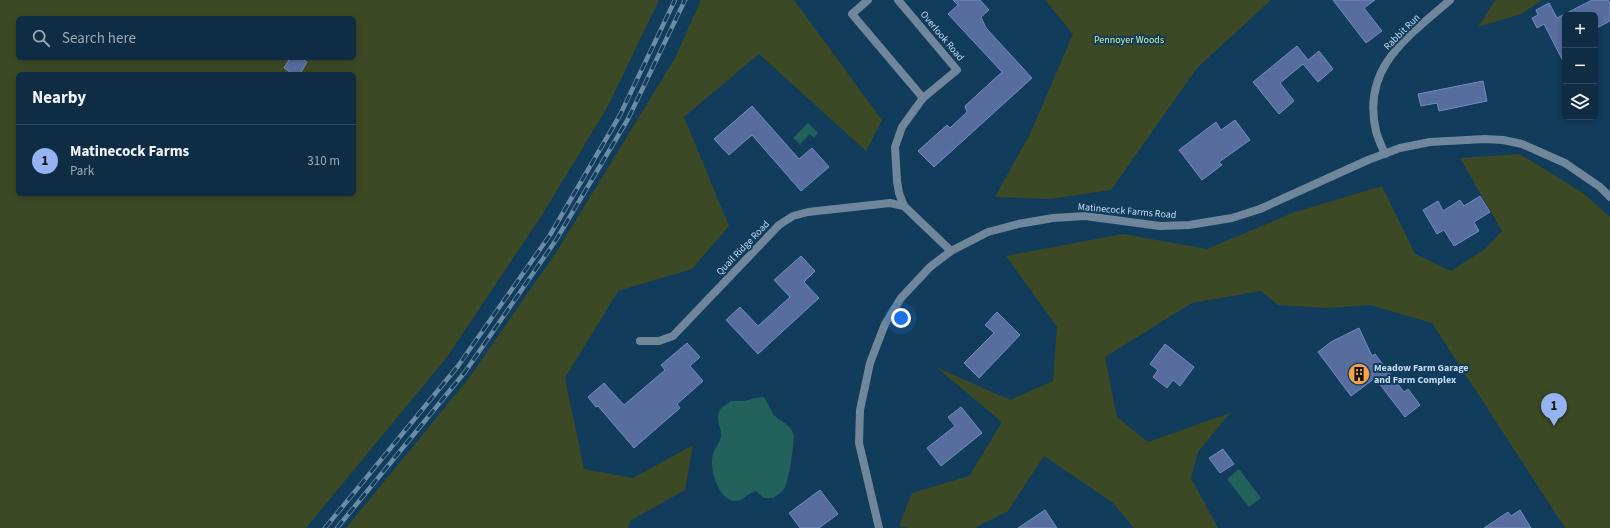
<!DOCTYPE html>
<html lang="en">
<head>
<meta charset="utf-8">
<style>
  body { margin:0; font-family:"Source Sans 3",sans-serif; background:#1c394f; color:#f1f3f6 }
  .controls { position:absolute; right:12px; top:12px; display:grid; overflow:hidden; border-radius:6px; box-shadow:0 2px 6px #0003 }
  .controls button { width:36px; height:36px; display:grid; place-items:center; padding:0; border:0; border-bottom:1px solid #2e495d; background:#0e2d44; color:#f1f3f6; font:20px sans-serif }
  .you { position:absolute; left:901px; top:318px; width:14px; height:14px; margin:-10px; border:3px solid #fff; border-radius:50%; background:#1a73e8; box-shadow:0 0 0 6px #1a73e833 }
  .badge { display:grid; place-items:center; width:26px; height:26px; border-radius:50%; background:#95b2f1; color:#111; font-size:13px; font-weight:700 }
  .pin { position:absolute; translate:-50% -33px; filter:drop-shadow(0 1px 2px #0008) }
  .pin::after { content:''; position:absolute; top:21px; width:14px; height:12px; background:inherit; clip-path:polygon(0 0,100% 0,50% 100%) }
  .list { margin:0; padding:0; list-style:none }
  h2 { display:flex; justify-content:space-between; align-items:center; height:52px; margin:0; padding:0 16px; font-size:17px }
  h2 small { font-size:13px; font-weight:400; color:#9ba8b2 }
  .list li { display:grid; grid-template-columns:26px 1fr auto; gap:12px; align-items:center; box-sizing:border-box; height:72px; padding:0 16px; border-top:1px solid #2e495d }
  .list b { display:block; font-size:15px; white-space:nowrap }
  .list p { margin:0; font-size:13px; white-space:nowrap; color:#9ba8b2 }
  .list em { font-size:13px; font-style:normal; color:#9ba8b2 }
  .icon { flex:none; width:22px; height:22px; fill:none; stroke:currentColor; stroke-width:2; stroke-linecap:round; stroke-linejoin:round }
  .map { position:relative; flex:none; width:1610px; height:528px; overflow:hidden }
  .search { position:absolute; background:#0e2d44; box-shadow:0 2px 6px #0003; left:16px; top:16px; width:340px; height:44px; display:flex; align-items:center; gap:10px; box-sizing:border-box; padding:0 14px; border-radius:6px; color:#9ba8b2; font-size:15px }
  .panel { position:absolute; background:#0e2d44; box-shadow:0 2px 6px #0003; left:16px; top:72px; width:340px; height:124px; border-radius:6px }
  .map>svg:first-child { display:block }
  .green { fill:#3c4925; fill-rule:evenodd }
  .water { fill:#22625b }
  .building { fill:#566d9e; stroke:#728cc3 }
  .lines { fill:none; stroke-linecap:round; stroke-linejoin:round }
  .street { stroke:#70869a; stroke-width:8 }
  .rail-casing { stroke:#6a8ca7; stroke-width:4.5 }
  .rail { stroke:#123c5b; stroke-width:3; stroke-dasharray:9; stroke-linecap:butt }
  .labels { text-anchor:middle; dominant-baseline:central; stroke-width:4; stroke-linejoin:round; paint-order:stroke }
  .street-label { font-size:10px; fill:#c0dbf3; stroke:#123c5b }
  .park-label { font-size:10px; fill:#d2f09d; stroke:#123c5b }
  .poi-label { font-size:10px; font-weight:bold; fill:#c0dbf3; stroke:#123c5b; text-anchor:start }
</style>
</head>
<body>
<div class="map">
<svg width="1610" height="528" viewBox="0 0 1610 528">
  <rect width="100%" height="100%" fill="#123c5b"/>
  <!-- green -->
  <g class="green">
    <path d="M0 0H659L607 108 542 215 447 357 306 528H0ZM18 18H354V58H18ZM18 74H354V194H18Z"/>
    <path d="M701 0H794L882 120 866 151 759 54 684 117 729 226 692 269 618 291 565 378 584 469 633 478 693 445 685 490 630 521 628 528H346L469 378 557 251 675 58Z"/>
    <path d="M1045 0H1271L1197 68 1111 190 1050 199 995 197 1030 134 1073 34Z"/>
    <path d="M1495 0H1542L1521 14 1478 27Z"/>
    <path d="M1520 154 1583 193 1610 217V528H1565L1432 323 1370 305 1327 308 1278 305 1261 291 1192 303 1105 357 1117 417 1148 442 1230 413 1198 452 1191 478 1218 528H1134L1113 503 1044 456 1008 511 974 528H908L899 526 912 493 969 476 1002 422 936 367 1010 400 1053 381 1057 327 1006 256 1123 234 1207 249 1295 212 1382 186 1415 254 1451 271 1485 249 1502 231 1460 158Z"/>
  </g>
  <!-- water -->
  <g class="water">
    <path d="M808 123 818 133 814 138 810 134 800 144 793 138Z"/>
    <path d="M764 397C768 403 770 409 773 414 779 421 790 424 793 433 796 438 788 483 785 488 782 492 777 495 773 498H764L756 491C748 493 744 500 737 501 720 503 711 472 712 460 712 451 719 445 721 437 722 430 718 424 718 418 718 415 719 412 720 409L731 401H745L755 398Z"/>
    <path d="M1239 469 1261 498 1249 507 1227 479Z"/>
  </g>
  <!-- building -->
  <g class="building">
    <path d="M953 0H980L989 10 981 17 986 28 1032 78 934 167 918 151 947 125 950 128 967 112 965 106 1002 72 948 14 958 5Z"/>
    <path d="M1333 0H1375L1364 8 1382 31 1366 43Z"/>
    <path d="M1592 0H1608L1610 4V21L1595 29V15H1565V65L1544 24 1537 28 1532 18 1538 15 1536 10 1549 3 1557 18Z"/>
    <path d="M1297 46 1308 60 1319 51 1333 69 1318 82 1303 64 1280 83 1294 101 1279 114 1253 82Z"/>
    <path d="M290 58H301L307 62 300 74H293L284 68Z"/>
    <path d="M1483 81 1487 101 1439 111 1437 103 1421 106 1418 94Z"/>
    <path d="M752 106 799 159 812 148 829 167 801 191 752 135 729 155 714 139Z"/>
    <path d="M1235 120 1250 140 1219 162 1222 165 1202 180 1179 150 1216 122 1221 130Z"/>
    <path d="M1480 196 1490 212 1474 222 1479 231 1454 246 1444 230 1437 234 1423 210 1438 201 1443 211 1460 200 1464 206Z"/>
    <path d="M801 256 815 271 804 282 819 298 758 354 726 320 740 307 758 326 790 297 774 280Z"/>
    <path d="M997 312 1020 335 979 378 964 363 994 333 985 325Z"/>
    <path d="M1359 328 1372 356 1375 354 1404 392 1408 389 1420 405 1405 417 1375 378 1351 396 1318 352 1331 342Z"/>
    <path d="M687 343 700 357 690 366 703 381 677 404 680 408 634 448 598 406 596 407 588 397 604 383 624 405 665 370 661 365Z"/>
    <path d="M1165 344 1194 367 1180 386 1173 380 1167 388 1153 377 1158 370 1150 364Z"/>
    <path d="M961 407 982 433 941 466 927 448 955 426 948 417Z"/>
    <path d="M1223 449 1234 464 1220 473 1209 458Z"/>
    <path d="M820 490 838 514 819 528H800L789 513Z"/>
    <path d="M1045 510 1057 528H1018Z"/>
    <path d="M1520 510 1531 528H1484L1508 512 1511 516Z"/>
  </g>
  <g class="lines">
    <!-- street -->
    <g class="street">
      <path d="M868 0 852 14 923 98"/>
      <path d="M898 0 957 70 923 98 902 127 895 147 897 181 899 193 904 206 951 251"/>
      <path d="M1385 154C1382 147 1378 139 1376 131 1361 67 1408 37 1450 0"/>
      <path d="M640 341H659L673 336 779 225 793 216 808 212 890 203 904 206"/>
      <path d="M879 528 859 443 860 410 870 363 885 324 901 298 930 267 951 251 988 232 1018 224 1053 218 1085 216 1160 226 1189 225 1232 218 1260 209 1368 160 1400 148 1430 142 1485 139 1503 140 1522 144 1565 163 1600 187 1610 197"/>
    </g>
    <!-- rail casing -->
    <g class="rail-casing">
      <g id="rail">
        <path d="M325 528 458 366 550 235 620 115 675 0"/>
        <path d="M337 528 465 372 556 240 628 119 685 0"/>
      </g>
    </g>
    <!-- rail -->
    <use href="#rail" class="rail"/>
  </g>
  <!-- icons -->
  <defs>
    <g id="building-disc" transform="scale(1.15)"><circle r="9.5" fill="#f6a247" stroke="#123c5b"/><path d="M-4-6H4V6H1V3H-1V6H-4ZM-2.5-4.3h1.7v1.8h-1.7ZM.8-4.3h1.7v1.8H.8ZM-2.5-1h1.7V.8h-1.7ZM.8-1h1.7V.8H.8Z" fill="#111"/></g>
  </defs>
  <g fill-rule="evenodd">
    <use href="#building-disc" x="1359" y="374"/>
  </g>
  <g class="labels">
    <!-- street labels -->
    <g class="street-label">
      <text transform="translate(1402 32) rotate(-45)">Rabbit Run</text>
      <text transform="translate(942 36) rotate(50)">Overlook Road</text>
      <text transform="translate(1127 211) rotate(5)">Matinecock Farms Road</text>
      <text transform="translate(743 248) rotate(-46)">Quail Ridge Road</text>
    </g>
    <!-- park labels -->
    <g class="park-label">
      <text x="1129" y="40">Pennoyer Woods</text>
    </g>
    <!-- poi labels -->
    <g class="poi-label">
      <text x="1374" y="368">Meadow Farm Garage<tspan x="1374" dy="12">and Farm Complex</tspan></text>
    </g>
  </g>
</svg>
<div class="controls">
<button>+</button>
<button>−</button>
<button><svg class="icon" aria-label="layers" viewBox="0 0 24 24"><path d="M12 4l9 5-9 5-9-5zM3 14l9 5 9-5"/></svg></button>
</div>
<div class="you"></div>
<div class="pin badge" style="left:1554px;top:426px">1</div>
<div class="search"><svg class="icon" aria-label="search" viewBox="0 0 24 24"><circle cx="10" cy="10" r="6"/><path d="M15 15l6 6"/></svg>Search here</div>
<section class="panel">
<h2>Nearby<small></small></h2>
<ul class="list">
<li><span class="badge">1</span><div><b>Matinecock Farms</b><p>Park</p></div><em>310 m</em></li>
</ul>
</section>
</div>
</body>
</html>
